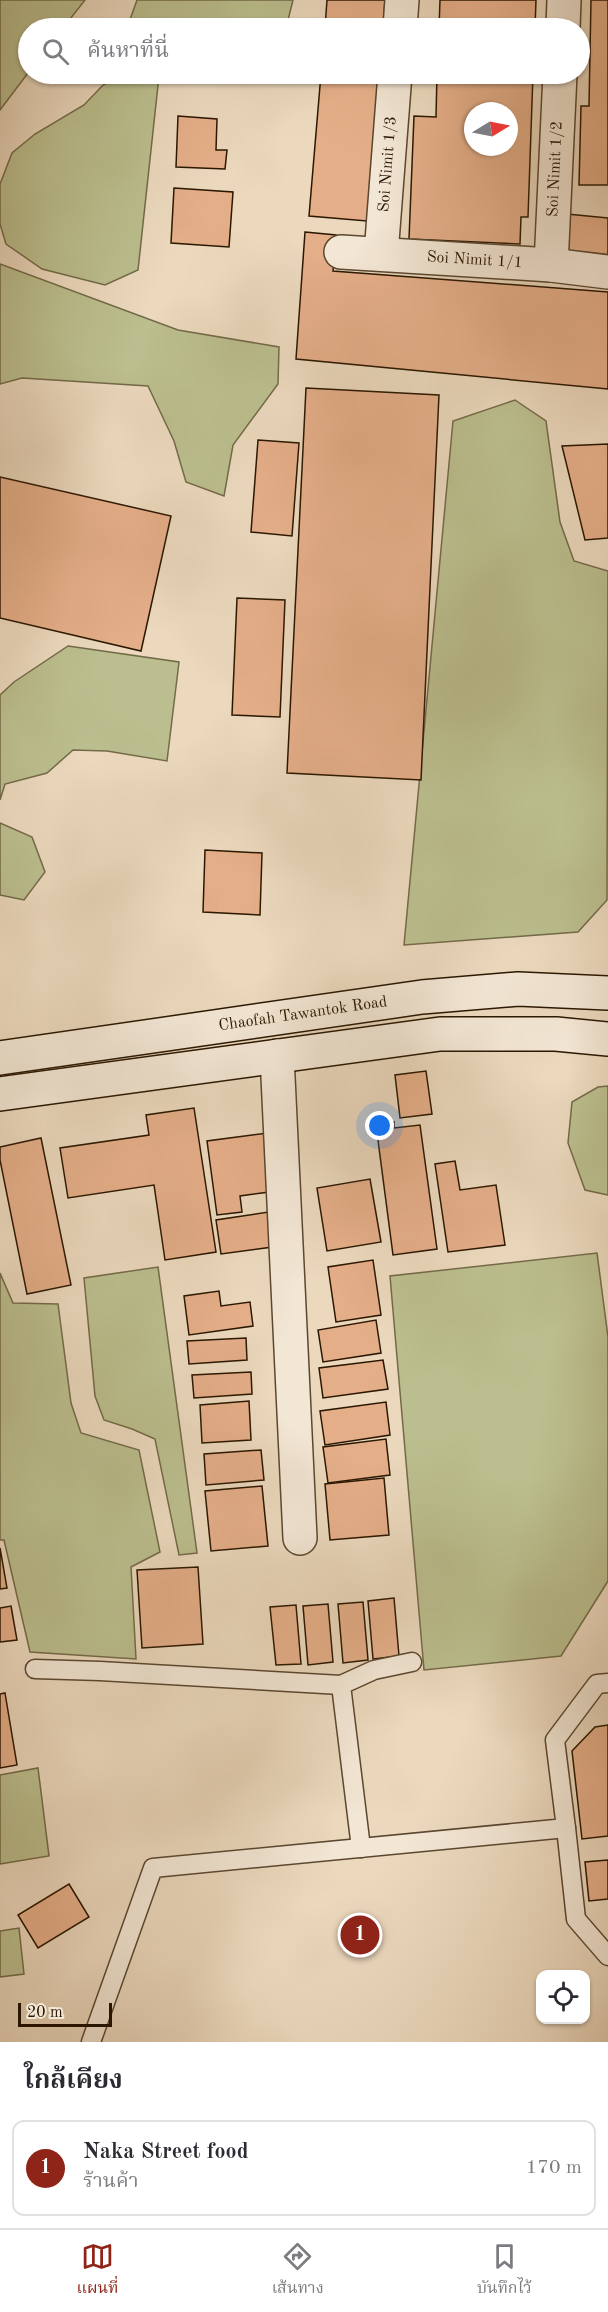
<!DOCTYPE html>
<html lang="th">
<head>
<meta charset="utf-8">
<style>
  body { margin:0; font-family:"Old Standard TT","Noto Serif Thai",serif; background:#f7f7f7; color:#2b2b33 }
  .controls { position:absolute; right:18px; bottom:18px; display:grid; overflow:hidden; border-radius:12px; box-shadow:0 2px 4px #0004 }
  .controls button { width:54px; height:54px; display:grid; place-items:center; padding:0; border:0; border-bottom:2px solid #e1e1e2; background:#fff; color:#2b2b33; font:30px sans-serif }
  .compass { position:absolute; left:464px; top:102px; width:54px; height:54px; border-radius:50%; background:#fff; box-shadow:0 2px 4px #0004; rotate:80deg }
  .scale { position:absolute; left:18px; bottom:15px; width:94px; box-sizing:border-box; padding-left:6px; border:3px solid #2b1701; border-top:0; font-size:16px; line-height:21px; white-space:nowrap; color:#2b1701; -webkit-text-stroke:4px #f2e6d4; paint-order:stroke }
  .you { position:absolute; left:380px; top:1126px; width:21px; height:21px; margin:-15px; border:4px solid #fff; border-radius:50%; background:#1a73e8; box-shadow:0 0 0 9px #1a73e833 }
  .badge { display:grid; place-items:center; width:39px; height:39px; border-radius:50%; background:#8f2418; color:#fff; font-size:20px; font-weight:700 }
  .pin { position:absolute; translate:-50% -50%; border:3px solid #fff; box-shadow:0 2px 6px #0006 }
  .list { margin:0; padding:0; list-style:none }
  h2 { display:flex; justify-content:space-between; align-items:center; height:78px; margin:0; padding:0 24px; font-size:26px }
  h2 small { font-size:20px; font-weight:400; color:#7c7c81 }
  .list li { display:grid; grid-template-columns:39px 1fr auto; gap:18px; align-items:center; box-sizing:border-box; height:96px; margin:0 12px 12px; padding:0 12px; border:2px solid #e1e1e2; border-radius:12px }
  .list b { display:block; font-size:22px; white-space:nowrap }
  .list p { margin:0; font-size:20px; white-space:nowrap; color:#7c7c81 }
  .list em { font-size:20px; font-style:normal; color:#7c7c81 }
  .icon { flex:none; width:33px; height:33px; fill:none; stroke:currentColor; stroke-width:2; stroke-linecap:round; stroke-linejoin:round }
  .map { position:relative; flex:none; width:608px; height:2042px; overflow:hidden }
  .search { position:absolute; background:#fff; box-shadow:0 2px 4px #0004; left:18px; right:18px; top:18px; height:66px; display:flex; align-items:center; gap:15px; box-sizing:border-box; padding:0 21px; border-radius:33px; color:#7c7c81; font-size:22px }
  .sheet { height:186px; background:#fff }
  nav { display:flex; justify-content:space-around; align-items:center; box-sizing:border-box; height:84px; border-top:2px solid #e1e1e2; background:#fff; font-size:16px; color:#7c7c81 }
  nav a { display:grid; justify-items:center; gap:3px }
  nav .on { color:#8f2418 }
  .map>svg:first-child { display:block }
  .green { fill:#bbbe8e; stroke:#736a48; stroke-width:1.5 }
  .building { fill:#e4ae88; stroke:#2b1701; stroke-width:1.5; fill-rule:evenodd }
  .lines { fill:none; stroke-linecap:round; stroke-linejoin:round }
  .service-casing { stroke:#5b4730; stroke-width:21 }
  .minor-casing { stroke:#5b4730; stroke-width:36 }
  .secondary-casing { stroke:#2b1701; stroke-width:36 }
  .service { stroke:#f2e6d4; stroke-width:18 }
  .minor { stroke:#f2e6d4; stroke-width:33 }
  .secondary { stroke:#f2e6d4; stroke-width:33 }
  .labels { text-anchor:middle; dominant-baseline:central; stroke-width:6; stroke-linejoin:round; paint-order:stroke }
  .street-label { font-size:16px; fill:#2b1701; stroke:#f2e6d4 }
</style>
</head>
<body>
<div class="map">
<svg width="608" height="2042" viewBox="0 0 608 2042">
  <rect width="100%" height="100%" fill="#ebd8bd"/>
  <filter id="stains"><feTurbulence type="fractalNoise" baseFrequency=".00333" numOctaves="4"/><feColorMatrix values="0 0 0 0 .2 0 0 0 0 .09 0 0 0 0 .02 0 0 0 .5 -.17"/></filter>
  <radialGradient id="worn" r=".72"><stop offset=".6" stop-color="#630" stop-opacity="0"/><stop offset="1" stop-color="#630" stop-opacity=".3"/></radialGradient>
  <!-- green -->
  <g class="green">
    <path d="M0 0H85L63 28H28V73L0 110Z"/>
    <path d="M137 0H293L286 28H127Z"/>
    <path d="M125 74 159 76 138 270 105 285 42 269 6 244 0 224V184L12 153 35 134 84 105 103 85Z"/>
    <path d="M0 264 178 330 279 347 278 384 233 445 224 496 186 482 174 441 148 386 22 378 0 384Z"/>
    <path d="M515 400 546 421 560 522 574 561 608 571 607 900 578 932 404 945 453 421Z"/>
    <path d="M68 646 179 662 167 761 107 751 73 750 47 773 5 784 0 800V695L14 682Z"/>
    <path d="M0 823 32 837 45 872 24 900 0 895Z"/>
    <path d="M608 1086V1195L585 1190 568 1143 572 1102 598 1087Z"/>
    <path d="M597 1253 608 1337V1581L561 1656 424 1670 390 1276Z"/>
    <path d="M158 1267 197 1553 179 1555 155 1439 132 1429 104 1420 95 1396 84 1278Z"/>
    <path d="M0 1273 13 1303 58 1304 71 1403 81 1433 139 1450 160 1552 131 1567 136 1659 30 1652 4 1540H0Z"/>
    <path d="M38 1768 49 1856 0 1864V1775Z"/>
    <path d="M19 1928 24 1974 0 1977V1931Z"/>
  </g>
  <!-- building -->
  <g class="building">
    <path d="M327 0H385L383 28H325Z"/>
    <path d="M440 0H536L535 28H439Z"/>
    <path d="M591 0H608V185H579L581 106H589Z"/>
    <path d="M321 74H379L367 221 309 216Z"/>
    <path d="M437 74H533L528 217H521L520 244 409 239 414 116 436 117ZM473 111H509V147H473Z"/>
    <path d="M178 116 217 119 216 150H227L225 169 176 167Z"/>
    <path d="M174 188 233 192 229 247 171 243Z"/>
    <path d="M567 214 608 218V255L564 250Z"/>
    <path d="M305 232 336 235 333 271 608 292V389L296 359Z"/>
    <path d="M306 388 439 395 421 780 287 773Z"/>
    <path d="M258 440 299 443 292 536 251 532Z"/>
    <path d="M608 444V538L585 540 562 446Z"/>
    <path d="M0 477 171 516 141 651 0 618Z"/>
    <path d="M237 598 285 600 280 717 232 715Z"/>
    <path d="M205 850 262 853 260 915 203 912Z"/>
    <path d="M426 1071 432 1114 400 1118 395 1075Z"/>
    <path d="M194 1108 216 1252 165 1260 154 1185 68 1198 60 1148 149 1135 146 1115Z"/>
    <path d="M394 1122V1128L420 1125 437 1249 393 1255 376 1125Z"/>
    <path d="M268 1133 277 1191 240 1196 242 1212 217 1215 207 1141Z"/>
    <path d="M41 1138 71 1285 27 1294 0 1160V1147Z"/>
    <path d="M455 1161 460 1190 496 1185 505 1245 448 1252 435 1164Z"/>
    <path d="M370 1179 381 1242 327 1251 317 1188Z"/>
    <path d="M275 1211 280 1246 221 1254 216 1220Z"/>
    <path d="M373 1260 381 1315 336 1322 328 1267Z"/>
    <path d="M219 1291 221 1306 250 1302 253 1326 189 1335 184 1296Z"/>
    <path d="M376 1320 381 1353 323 1362 318 1330Z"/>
    <path d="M246 1338 247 1360 189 1364 187 1341Z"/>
    <path d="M383 1360 388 1389 323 1398 319 1368Z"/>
    <path d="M251 1372 252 1394 194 1398 192 1375Z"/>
    <path d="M249 1401 251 1440 202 1443 200 1405Z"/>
    <path d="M386 1402 390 1435 325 1445 320 1411Z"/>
    <path d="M386 1439 390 1475 328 1483 323 1447Z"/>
    <path d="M261 1450 264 1480 206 1485 204 1454Z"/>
    <path d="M384 1478 389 1535 330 1540 325 1484Z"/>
    <path d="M262 1486 268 1546 211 1551 205 1491Z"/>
    <path d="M0 1548 7 1588 0 1589Z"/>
    <path d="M198 1567 203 1644 142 1648 137 1570Z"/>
    <path d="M394 1598 399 1656 373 1659 368 1601Z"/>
    <path d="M363 1602 368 1660 343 1663 338 1604Z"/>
    <path d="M328 1604 333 1662 308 1665 303 1606Z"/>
    <path d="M296 1605 301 1664 276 1665 270 1607Z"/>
    <path d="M11 1606 17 1640 0 1642V1608Z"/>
    <path d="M5 1693 17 1765 0 1768V1694Z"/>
    <path d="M608 1725V1836L582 1839 572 1751 595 1727Z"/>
    <path d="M608 1860V1899L589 1901 585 1862Z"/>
    <path d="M69 1884 89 1917 38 1948 18 1915Z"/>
  </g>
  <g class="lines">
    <!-- service casing -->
    <g class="service-casing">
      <g id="service">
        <path d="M35 1669 100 1671 341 1685"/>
        <path d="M566 1828 576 1919 608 1956"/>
        <path d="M361 1848 341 1685 374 1670 412 1662"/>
        <path d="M91 2042 153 1868 566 1828 555 1740 597 1684 608 1683"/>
      </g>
    </g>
    <!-- minor casing -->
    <g class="minor-casing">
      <g id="minor">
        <path d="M400 28 402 0"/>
        <path d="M563 28 564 0"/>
        <path id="s1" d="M341 252 551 265 608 272"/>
        <path id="s2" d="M381 254 395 74"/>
        <path id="s3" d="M551 265 560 74"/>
        <path d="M277 1056 300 1538"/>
      </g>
    </g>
    <!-- secondary casing -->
    <g class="secondary-casing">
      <g id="secondary">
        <path id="s4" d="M0 1058 422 997 518 989 608 993"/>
        <path d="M0 1094 440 1034H556L608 1039"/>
      </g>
    </g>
    <!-- service -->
    <use href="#service" class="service"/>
    <!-- minor -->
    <use href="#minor" class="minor"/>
    <!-- secondary -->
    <use href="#secondary" class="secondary"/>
  </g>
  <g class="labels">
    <!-- street labels -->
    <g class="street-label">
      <text stroke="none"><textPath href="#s2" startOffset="90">Soi Nimit 1/3</textPath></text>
      <text stroke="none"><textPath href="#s3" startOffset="96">Soi Nimit 1/2</textPath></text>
      <text stroke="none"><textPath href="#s1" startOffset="134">Soi Nimit 1/1</textPath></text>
      <text stroke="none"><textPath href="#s4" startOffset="306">Chaofah Tawantok Road</textPath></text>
    </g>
  </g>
  <rect width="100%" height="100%" filter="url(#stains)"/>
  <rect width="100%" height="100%" fill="url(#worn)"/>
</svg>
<div class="controls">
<button><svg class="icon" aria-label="locate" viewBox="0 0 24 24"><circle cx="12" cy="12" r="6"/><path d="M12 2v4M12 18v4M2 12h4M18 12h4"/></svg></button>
</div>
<svg class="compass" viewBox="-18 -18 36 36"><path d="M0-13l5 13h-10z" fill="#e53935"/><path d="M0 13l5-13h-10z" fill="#7c7c81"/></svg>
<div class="scale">20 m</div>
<div class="you"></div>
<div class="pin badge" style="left:360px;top:1935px">1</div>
<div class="search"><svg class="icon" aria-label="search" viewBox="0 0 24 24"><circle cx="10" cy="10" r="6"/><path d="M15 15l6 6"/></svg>ค้นหาที่นี่</div>
</div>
<section class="sheet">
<h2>ใกล้เคียง<small></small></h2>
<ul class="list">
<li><span class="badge">1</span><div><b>Naka Street food</b><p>ร้านค้า</p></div><em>170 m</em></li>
</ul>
</section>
<nav>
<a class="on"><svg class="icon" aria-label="map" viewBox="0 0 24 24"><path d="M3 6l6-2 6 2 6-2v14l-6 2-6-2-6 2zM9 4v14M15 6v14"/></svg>แผนที่</a>
<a><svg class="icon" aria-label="directions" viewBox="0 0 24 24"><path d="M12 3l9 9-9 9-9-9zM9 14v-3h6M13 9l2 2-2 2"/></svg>เส้นทาง</a>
<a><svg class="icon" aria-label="saved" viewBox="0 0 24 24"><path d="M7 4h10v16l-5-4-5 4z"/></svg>บันทึกไว้</a>
</nav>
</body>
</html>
